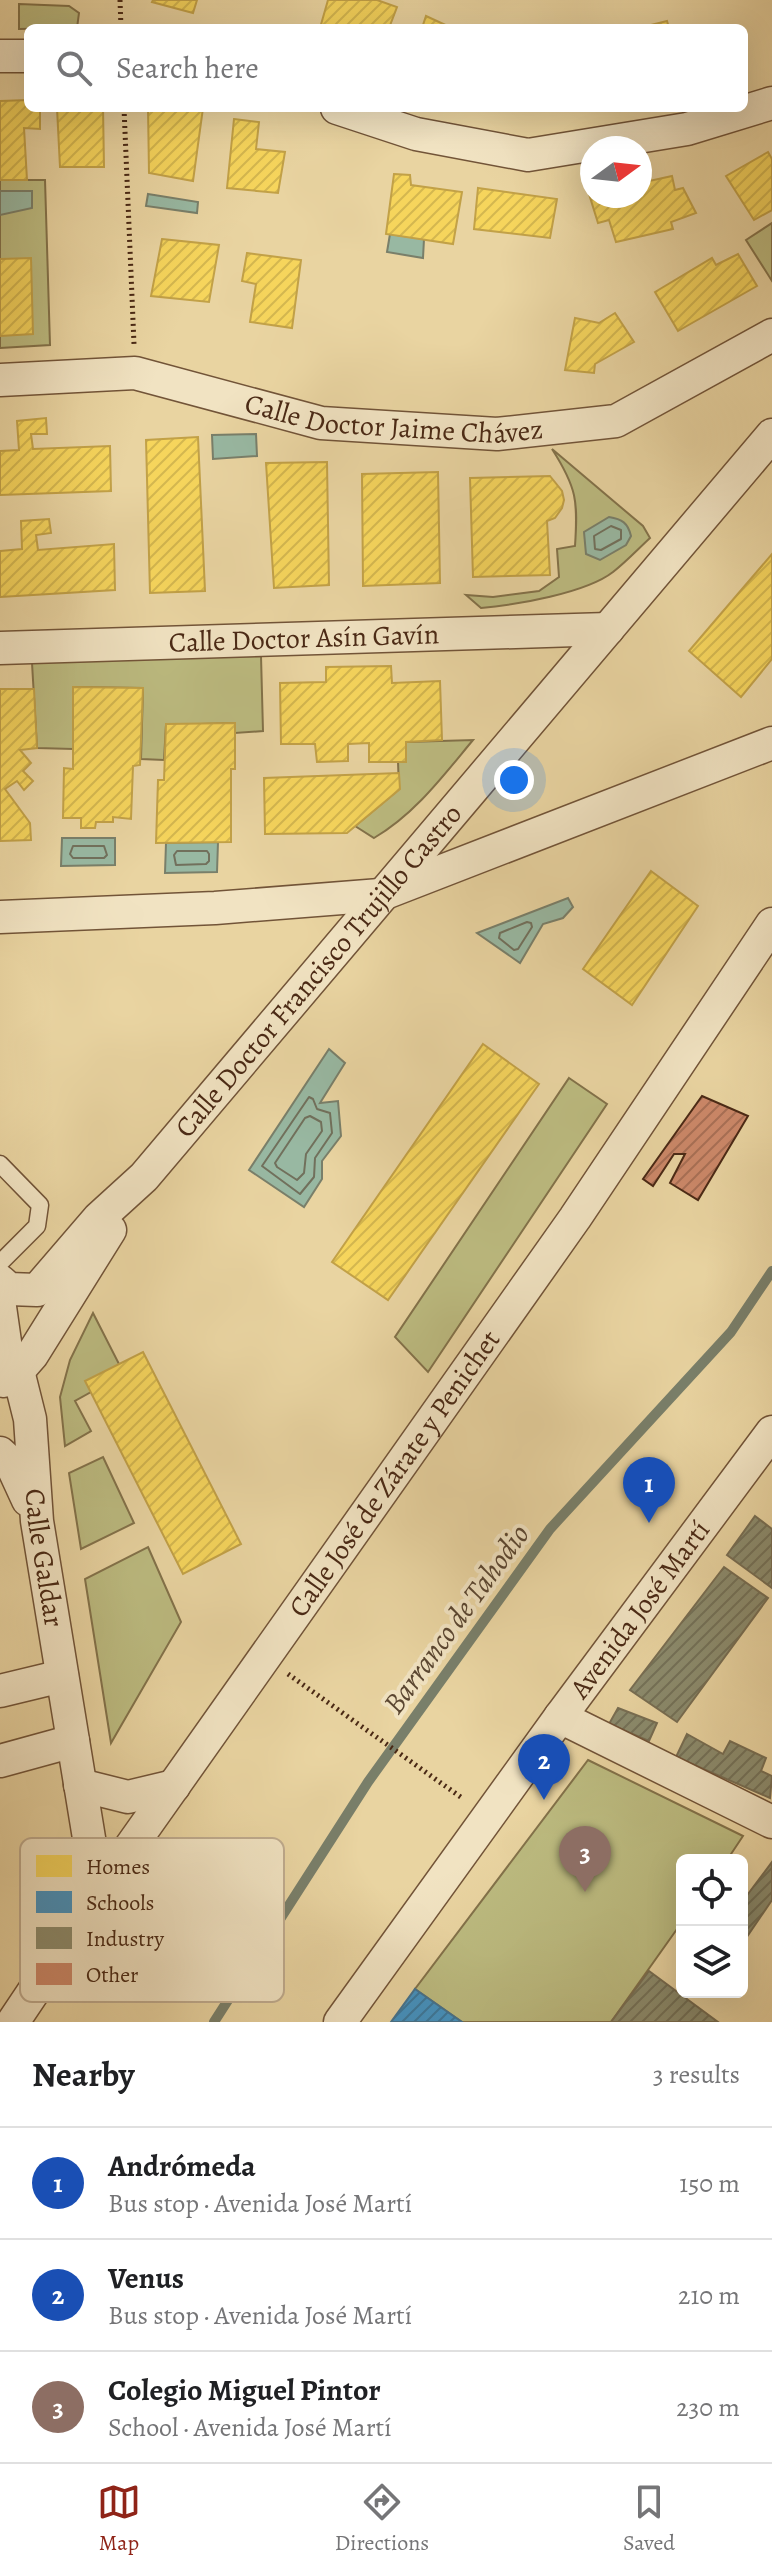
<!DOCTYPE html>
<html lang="en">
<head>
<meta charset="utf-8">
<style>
  body { margin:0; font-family:Alegreya,serif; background:#f6f6f6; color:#202124 }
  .controls { position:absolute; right:24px; bottom:24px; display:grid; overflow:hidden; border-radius:12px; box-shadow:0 8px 32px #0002 }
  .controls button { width:72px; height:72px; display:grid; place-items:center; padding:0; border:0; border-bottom:2px solid #e0e0e0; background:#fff; color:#202124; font:40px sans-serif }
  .compass { position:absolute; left:580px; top:136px; width:72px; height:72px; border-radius:50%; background:#fff; box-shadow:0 8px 32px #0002; rotate:75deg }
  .you { position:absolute; left:514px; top:780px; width:28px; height:28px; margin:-20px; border:6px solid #fff; border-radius:50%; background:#1a73e8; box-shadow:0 0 0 12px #1a73e833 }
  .badge { display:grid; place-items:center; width:52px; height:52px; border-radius:50%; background:#8f2418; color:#fff; font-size:26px; font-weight:700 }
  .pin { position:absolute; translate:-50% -66px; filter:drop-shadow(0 2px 4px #0008) }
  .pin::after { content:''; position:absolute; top:42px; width:28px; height:24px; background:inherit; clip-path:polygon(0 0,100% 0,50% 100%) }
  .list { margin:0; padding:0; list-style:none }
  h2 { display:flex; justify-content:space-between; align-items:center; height:104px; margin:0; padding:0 32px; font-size:34px }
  h2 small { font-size:26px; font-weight:400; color:#757577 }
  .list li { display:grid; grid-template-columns:52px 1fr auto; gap:24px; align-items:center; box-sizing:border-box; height:112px; padding:0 32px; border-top:2px solid #e0e0e0 }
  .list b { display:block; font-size:30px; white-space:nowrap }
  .list p { margin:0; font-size:26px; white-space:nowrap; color:#757577 }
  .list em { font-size:26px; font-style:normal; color:#757577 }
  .icon { flex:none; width:44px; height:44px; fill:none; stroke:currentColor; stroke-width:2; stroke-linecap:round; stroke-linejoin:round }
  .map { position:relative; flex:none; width:772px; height:2022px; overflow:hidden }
  .search { position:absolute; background:#fff; box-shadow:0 8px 32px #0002; left:24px; right:24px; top:24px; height:88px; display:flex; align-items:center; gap:20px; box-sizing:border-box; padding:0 28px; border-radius:12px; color:#757577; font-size:30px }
  .sheet { height:440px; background:#fff }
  nav { display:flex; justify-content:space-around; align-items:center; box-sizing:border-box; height:112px; border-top:2px solid #e0e0e0; background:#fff; font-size:22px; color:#757577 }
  nav a { display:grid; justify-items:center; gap:4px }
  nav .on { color:#8f2418 }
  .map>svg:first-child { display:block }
  .green { fill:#bcbb80; stroke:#83724a; stroke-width:2 }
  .water { fill:#98b8a2; stroke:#797f6a; stroke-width:2 }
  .homes { fill:url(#homes-hatch); stroke:#c2a147; stroke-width:2 }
  .schools { fill:url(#schools-hatch); stroke:#45738f; stroke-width:2 }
  .industry { fill:url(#industry-hatch); stroke:#786e53; stroke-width:2 }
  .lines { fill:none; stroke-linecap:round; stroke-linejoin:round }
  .shore { stroke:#71705c; stroke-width:2 }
  .stream { stroke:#797f6a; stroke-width:10 }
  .building { fill:url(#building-hatch); stroke:#4a2915; stroke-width:2 }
  .lane-casing { stroke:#725438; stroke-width:19 }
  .street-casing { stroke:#725438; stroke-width:35 }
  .path { stroke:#4a2915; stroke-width:5; stroke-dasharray:2 4; stroke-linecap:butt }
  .lane { stroke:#f1e3c2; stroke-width:16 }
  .street { stroke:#f1e3c2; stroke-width:32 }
  .labels { text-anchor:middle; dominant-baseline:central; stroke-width:8; stroke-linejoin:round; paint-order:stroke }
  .street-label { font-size:28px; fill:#4a2915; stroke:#f1e3c2 }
  .water-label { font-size:30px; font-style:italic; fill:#5a4631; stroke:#f1e3c2 }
  .key { fill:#f1e3c2; stroke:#bfab8e; stroke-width:2 }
  .key-label { font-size:22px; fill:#4a2915 }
</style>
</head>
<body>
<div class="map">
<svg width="772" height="2022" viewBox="0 0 772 2022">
  <defs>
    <pattern id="homes-hatch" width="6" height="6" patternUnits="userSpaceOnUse" patternTransform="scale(2)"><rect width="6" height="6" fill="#f6d55c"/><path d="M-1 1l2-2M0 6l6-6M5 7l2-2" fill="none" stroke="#d4b74f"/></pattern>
    <pattern id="schools-hatch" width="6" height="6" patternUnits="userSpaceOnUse" patternTransform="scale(2)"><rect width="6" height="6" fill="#4393c3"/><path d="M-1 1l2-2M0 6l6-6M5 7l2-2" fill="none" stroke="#3a789d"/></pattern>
    <pattern id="industry-hatch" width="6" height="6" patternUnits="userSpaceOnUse" patternTransform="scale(2)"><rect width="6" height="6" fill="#8c8c6e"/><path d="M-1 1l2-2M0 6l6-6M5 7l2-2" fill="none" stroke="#747259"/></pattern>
    <pattern id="building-hatch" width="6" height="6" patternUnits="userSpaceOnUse" patternTransform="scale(2)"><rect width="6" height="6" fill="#cc8869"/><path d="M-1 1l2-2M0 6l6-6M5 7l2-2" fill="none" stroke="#a86f55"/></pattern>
  </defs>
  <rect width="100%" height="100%" fill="#e9d4a1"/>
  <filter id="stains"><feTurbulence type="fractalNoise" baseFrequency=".0025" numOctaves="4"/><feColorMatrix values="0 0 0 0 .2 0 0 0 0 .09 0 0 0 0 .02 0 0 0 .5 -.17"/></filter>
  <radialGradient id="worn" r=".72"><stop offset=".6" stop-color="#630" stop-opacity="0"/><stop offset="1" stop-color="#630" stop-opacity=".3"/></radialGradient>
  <!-- green -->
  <g class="green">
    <path d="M19 4 69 6 79 13 77 28 19 29Z"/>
    <path d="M0 180H45L50 345 0 348Z"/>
    <path d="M772 223V281L746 240Z"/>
    <path d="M552 449 643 526 650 538C638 549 626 562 613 572 586 593 516 605 481 608L466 595 493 597 539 591 559 577 557 549 575 546C578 501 577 488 552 449Z"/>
    <path d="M261 656 263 731 235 733V723L166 725 164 760 141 759 143 688 74 687 73 749 37 748 32 663 66 660Z"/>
    <path d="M473 740C443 776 415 814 374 838L355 826 399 789 398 762H406V742Z"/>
    <path d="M569 1078 607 1104 428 1372 395 1337Z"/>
    <path d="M93 1313 119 1364 91 1392 75 1401 91 1431 65 1446 60 1397 70 1360Z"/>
    <path d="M103 1457 134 1523 81 1549 69 1473Z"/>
    <path d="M148 1547 181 1622 111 1743 85 1579Z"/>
    <path d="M588 1760 743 1836 727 1860H682V1922L611 2022H462L415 1989Z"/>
  </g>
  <!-- water -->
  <g class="water">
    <path d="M0 191H32V208L0 215Z"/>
    <path d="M148 194 198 202 197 213 146 206Z"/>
    <path d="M390 234 424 239 423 258 387 252Z"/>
    <path d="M256 434 257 456 213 459 212 435Z"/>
    <path d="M609 517C622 519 628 523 631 536L626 545 600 560 586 554 584 532Z"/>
    <path d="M62 838H115V865L61 866Z"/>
    <path d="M218 842 217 872 165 873 166 843Z"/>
    <path d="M568 898 573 907 563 918 543 924 520 963 477 933Z"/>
    <path d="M329 1049 345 1063 320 1103 338 1101 341 1136 322 1161V1179L304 1207 249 1170Z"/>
  </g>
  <!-- homes -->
  <g class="homes">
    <path d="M153 0H197L193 13 152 2Z"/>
    <path d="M328 0H377L397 7 389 28H320Z"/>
    <path d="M426 16 452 28H422Z"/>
    <path d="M667 21 669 28H639Z"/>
    <path d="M28 100V108H40V129L24 128 27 180H0V101Z"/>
    <path d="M57 108H103L104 167H60Z"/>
    <path d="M148 108H203L193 181 149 173Z"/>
    <path d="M234 119 259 122 256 149 285 152 278 193 227 188Z"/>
    <path d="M768 152 772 159V210L754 220 726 176Z"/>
    <path d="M394 174 410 175 411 185 462 192 453 244 386 234Z"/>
    <path d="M672 176 675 190 683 188 696 213 671 222 673 229 616 242 609 220 598 223 589 194 640 196V183Z"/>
    <path d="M478 188 557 199 550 238 474 229Z"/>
    <path d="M162 239 219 245 209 302 151 296Z"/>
    <path d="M247 253 301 260 292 328 250 322 256 284 242 281Z"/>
    <path d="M738 254 757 286 678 331 655 292 712 258 716 265Z"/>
    <path d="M31 258 33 334 0 336V259Z"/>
    <path d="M615 313 634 342 595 364 594 373 565 370 575 318 599 323Z"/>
    <path d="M46 418 47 434H31L33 449 110 446 111 491 0 495V451L19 450 17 421Z"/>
    <path d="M198 437 205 591 150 593 146 440Z"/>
    <path d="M327 462 329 585 274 588 266 463Z"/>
    <path d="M438 472 440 583 363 586 362 474Z"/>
    <path d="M550 476 562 491 564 500 562 508 555 518 547 521 550 575 473 577 470 478Z"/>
    <path d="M49 519 51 533 36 535 38 550 114 544 115 590 0 597V551L22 549 21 521Z"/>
    <path d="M772 554V659L741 697 689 651Z"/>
    <path d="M391 666 392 683 440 681 442 740 406 742V762H369V743L348 744V761L317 762 315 744H281L280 683 326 682V667Z"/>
    <path d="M73 687 143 688 140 765 133 766 131 819 113 817V822H96L95 828H81V818H63L64 768 73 769Z"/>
    <path d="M0 689H34L37 748 20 750 31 763 23 771 33 781 24 790 17 781 5 789 30 823 31 840 0 841Z"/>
    <path d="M235 723V769H231V842L156 843 158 780H164L166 724Z"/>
    <path d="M399 773 400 789 347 833 265 834 264 778Z"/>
    <path d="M651 871 698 906 632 1005 583 969Z"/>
    <path d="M483 1044 539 1084 388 1300 332 1262Z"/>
    <path d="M143 1352 241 1544 183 1574 85 1381Z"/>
  </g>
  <!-- schools -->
  <path class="schools" d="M415 1989 462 2022H391Z"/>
  <!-- industry -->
  <g class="industry">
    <path d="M755 1516 772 1529V1588L727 1555Z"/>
    <path d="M724 1567 768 1598 677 1722 630 1690Z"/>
    <path d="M618 1708 657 1723 649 1741 609 1724Z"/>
    <path d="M687 1734 723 1754 730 1741 766 1758 761 1771 772 1776 770 1798 676 1757Z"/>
    <path d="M772 1862V1900L742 1944V1902Z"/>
    <path d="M649 1971 718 2022H611Z"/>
  </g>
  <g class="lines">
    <!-- shore -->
    <g class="shore">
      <path d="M611 526 621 530V539L601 550 595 549 594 536Z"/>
      <path d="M73 846H104L107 855 104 858H73L70 854Z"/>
      <path d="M177 851H207L209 854V861L206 864 176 865 174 855Z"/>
      <path d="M527 922 531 923 532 927 518 949 514 950 499 938 500 933Z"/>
      <path d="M309 1097 313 1099 317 1109 330 1113 332 1133 315 1158 314 1177 300 1194 262 1166Z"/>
      <path d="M310 1116 321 1122 322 1131 306 1154 304 1173 297 1180 277 1167 275 1163 305 1118Z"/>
    </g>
    <!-- stream -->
    <path class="stream" d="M214 2022 368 1782 550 1529 731 1332 772 1271"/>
  </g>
  <!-- building -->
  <path class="building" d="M702 1096 748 1116 698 1200 670 1183 685 1154H674L653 1186 643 1179Z"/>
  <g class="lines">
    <!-- lane casing -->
    <g class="lane-casing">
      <path id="lane" d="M0 1164 40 1205 37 1226 0 1263"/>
    </g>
    <!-- street casing -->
    <g class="street-casing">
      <g id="street">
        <path d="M0 56H28"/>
        <path d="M337 108 416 134 528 155 687 129 772 103"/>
        <path id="s1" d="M0 380 135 373 321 423 497 434 616 421 772 335"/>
        <path id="s2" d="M0 648 608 629"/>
        <path d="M0 917 215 908 380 895 772 743"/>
        <path id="s3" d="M0 1281 9 1289 37 1290 99 1218 144 1177 772 435"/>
        <path d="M0 1307 6 1349 1 1367"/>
        <path id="s4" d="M6 1349 18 1371 30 1419 37 1521 98 1893"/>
        <path d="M4 1381 18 1371 32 1355 110 1230"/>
        <path d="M0 1453 11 1463 28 1500"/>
        <path d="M0 1691 62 1676"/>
        <path d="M560 1717 772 1822"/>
        <path d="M0 1761 73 1741"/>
        <path d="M80 1785 128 1797 174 1786"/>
        <path id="s5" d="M13 2022 127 1852 575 1218 772 924"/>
        <path id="s6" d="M340 2022 560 1717 772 1432"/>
      </g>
    </g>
    <!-- path -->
    <g class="path">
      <path d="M120 0 121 28"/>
      <path d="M124 108 134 344"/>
      <path d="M288 1674 462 1798"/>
    </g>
    <!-- lane -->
    <use href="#lane" class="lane"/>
    <!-- street -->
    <use href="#street" class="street"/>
  </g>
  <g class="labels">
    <!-- street labels -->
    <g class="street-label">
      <text stroke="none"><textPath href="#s1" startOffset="400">Calle Doctor Jaime Chávez</textPath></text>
      <text stroke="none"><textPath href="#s2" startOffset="304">Calle Doctor Asín Gavín</textPath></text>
      <text stroke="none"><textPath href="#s3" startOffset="466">Calle Doctor Francisco Trujillo Castro</textPath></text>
      <text stroke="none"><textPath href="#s5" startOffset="668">Calle José de Zárate y Penichet</textPath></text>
      <text stroke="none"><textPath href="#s4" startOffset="214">Calle Galdar</textPath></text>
      <text stroke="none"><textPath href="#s6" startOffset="510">Avenida José Martí</textPath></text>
    </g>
    <!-- water labels -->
    <g class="water-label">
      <text transform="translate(456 1619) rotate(-54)">Barranco de Tahodio</text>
    </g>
  </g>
  <!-- legend -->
  <rect x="20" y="1838" width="264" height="164" rx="12" class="key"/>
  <rect x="36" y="1855" width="36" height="22" fill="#f6d55c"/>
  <rect x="36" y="1891" width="36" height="22" fill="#4393c3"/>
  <rect x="36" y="1927" width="36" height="22" fill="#8c8c6e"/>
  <rect x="36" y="1963" width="36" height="22" fill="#cc8869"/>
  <g class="key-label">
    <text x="86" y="1874">Homes</text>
    <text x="86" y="1910">Schools</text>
    <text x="86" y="1946">Industry</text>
    <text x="86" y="1982">Other</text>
  </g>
  <rect width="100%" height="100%" filter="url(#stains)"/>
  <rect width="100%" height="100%" fill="url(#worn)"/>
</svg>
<div class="controls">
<button><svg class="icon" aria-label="locate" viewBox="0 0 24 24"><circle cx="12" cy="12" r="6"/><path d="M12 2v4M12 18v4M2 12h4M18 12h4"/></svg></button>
<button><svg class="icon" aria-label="layers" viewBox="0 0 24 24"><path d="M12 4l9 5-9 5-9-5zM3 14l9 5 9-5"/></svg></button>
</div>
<svg class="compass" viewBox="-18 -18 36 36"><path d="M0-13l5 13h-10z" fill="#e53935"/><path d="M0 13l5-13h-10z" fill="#757577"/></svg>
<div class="you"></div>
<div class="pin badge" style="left:649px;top:1523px;background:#1a4fb4">1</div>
<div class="pin badge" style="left:544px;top:1800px;background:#1a4fb4">2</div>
<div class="pin badge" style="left:585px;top:1892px;background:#8d6e63">3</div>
<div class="search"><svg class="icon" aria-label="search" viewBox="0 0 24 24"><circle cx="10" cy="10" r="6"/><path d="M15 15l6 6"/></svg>Search here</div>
</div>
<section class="sheet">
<h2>Nearby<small>3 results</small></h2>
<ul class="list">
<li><span class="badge" style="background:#1a4fb4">1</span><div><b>Andrómeda</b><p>Bus stop · Avenida José Martí</p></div><em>150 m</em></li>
<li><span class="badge" style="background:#1a4fb4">2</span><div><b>Venus</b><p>Bus stop · Avenida José Martí</p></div><em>210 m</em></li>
<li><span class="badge" style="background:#8d6e63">3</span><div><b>Colegio Miguel Pintor</b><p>School · Avenida José Martí</p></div><em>230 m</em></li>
</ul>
</section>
<nav>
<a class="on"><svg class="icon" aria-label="map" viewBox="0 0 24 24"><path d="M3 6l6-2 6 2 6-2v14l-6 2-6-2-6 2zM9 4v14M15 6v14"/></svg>Map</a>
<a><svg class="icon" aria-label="directions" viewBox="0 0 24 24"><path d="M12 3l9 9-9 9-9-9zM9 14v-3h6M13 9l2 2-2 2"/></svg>Directions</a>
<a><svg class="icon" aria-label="saved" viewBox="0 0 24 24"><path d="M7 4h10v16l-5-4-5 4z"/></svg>Saved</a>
</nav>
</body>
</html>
